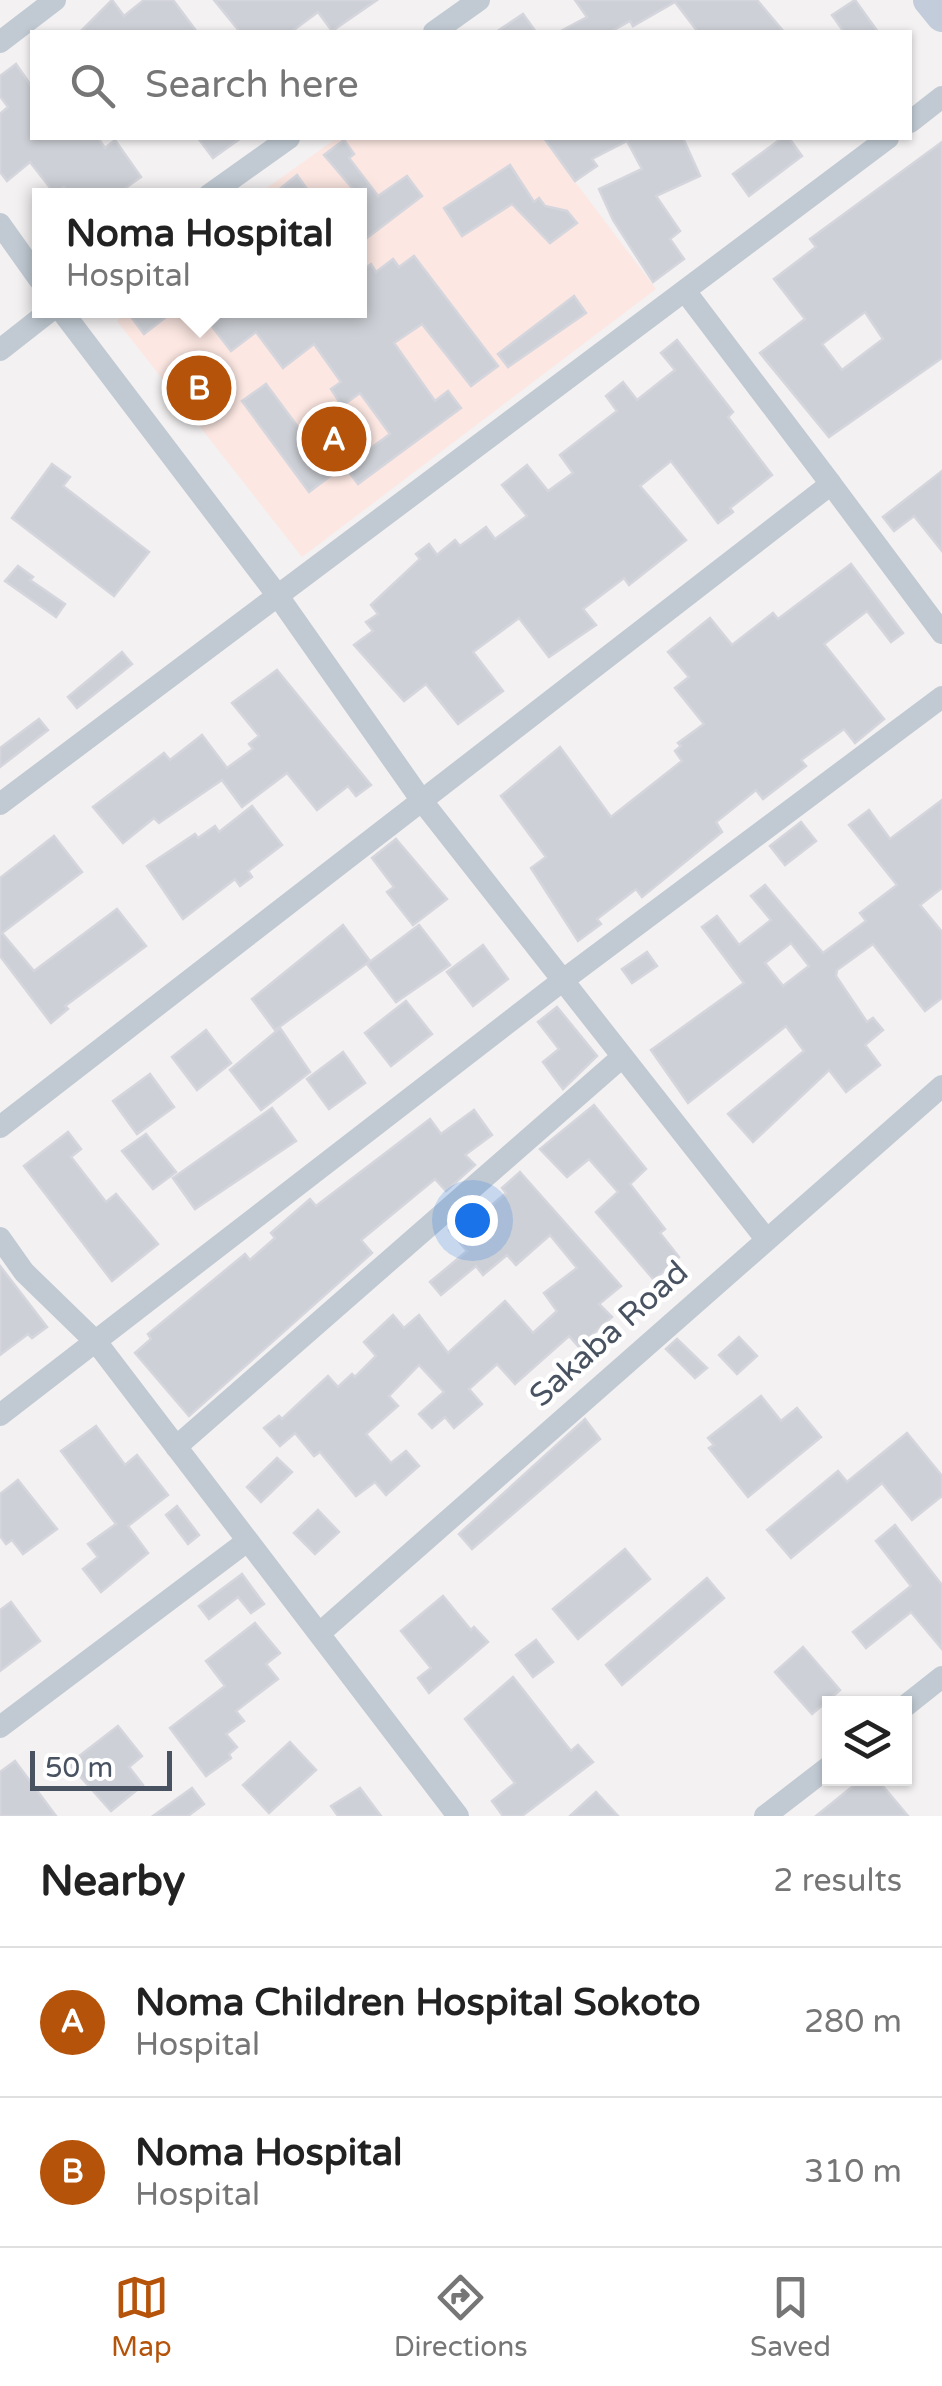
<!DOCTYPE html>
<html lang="en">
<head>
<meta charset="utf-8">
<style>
  body { margin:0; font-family:"Varela Round",sans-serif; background:#f6f6f6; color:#222 }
  .controls { position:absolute; right:30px; bottom:30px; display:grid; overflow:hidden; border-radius:0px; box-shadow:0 2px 8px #0004 }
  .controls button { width:90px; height:90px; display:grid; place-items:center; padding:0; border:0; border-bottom:2px solid #e0e0e0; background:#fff; color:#222; font:50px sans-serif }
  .scale { position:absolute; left:30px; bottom:25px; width:142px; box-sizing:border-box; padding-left:10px; border:5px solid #485260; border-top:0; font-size:28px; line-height:35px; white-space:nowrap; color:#485260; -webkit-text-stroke:8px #fff; paint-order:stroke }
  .you { position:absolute; left:472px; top:1220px; width:35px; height:35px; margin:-25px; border:8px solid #fff; border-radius:50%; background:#1a73e8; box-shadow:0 0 0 15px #1a73e833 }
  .badge { display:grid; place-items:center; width:65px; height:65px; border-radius:50%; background:#b45309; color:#fff; font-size:32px; font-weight:700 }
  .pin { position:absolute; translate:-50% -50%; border:5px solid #fff; box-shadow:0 2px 10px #0006 }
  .popup { position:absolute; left:32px; top:188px; width:335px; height:130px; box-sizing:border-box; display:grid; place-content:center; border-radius:0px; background:#fff; filter:drop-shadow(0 2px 8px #0005); font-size:32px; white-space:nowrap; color:#767676 }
  .popup b { font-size:38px; color:#222 }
  .popup::after { content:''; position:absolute; left:50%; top:100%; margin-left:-20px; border:20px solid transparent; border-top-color:#fff }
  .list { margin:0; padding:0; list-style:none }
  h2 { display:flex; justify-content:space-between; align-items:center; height:130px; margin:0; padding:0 40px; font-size:42px }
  h2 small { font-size:32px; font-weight:400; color:#767676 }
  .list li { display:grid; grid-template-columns:65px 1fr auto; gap:30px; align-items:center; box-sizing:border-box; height:150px; padding:0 40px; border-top:2px solid #e0e0e0 }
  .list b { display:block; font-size:38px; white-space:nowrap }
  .list p { margin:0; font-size:32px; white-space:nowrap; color:#767676 }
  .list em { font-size:32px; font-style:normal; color:#767676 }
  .icon { flex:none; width:55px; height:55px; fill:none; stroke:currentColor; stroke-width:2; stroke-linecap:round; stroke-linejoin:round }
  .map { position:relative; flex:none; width:942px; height:1816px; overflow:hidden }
  .search { position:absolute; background:#fff; box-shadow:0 2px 8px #0004; left:30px; right:30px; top:30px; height:110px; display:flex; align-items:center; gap:25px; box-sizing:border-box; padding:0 35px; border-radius:0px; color:#767676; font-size:38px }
  .sheet { height:430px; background:#fff }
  nav { display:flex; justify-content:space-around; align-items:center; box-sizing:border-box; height:140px; border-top:2px solid #e0e0e0; background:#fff; font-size:28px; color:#767676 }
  nav a { display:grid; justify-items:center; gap:5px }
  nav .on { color:#b45309 }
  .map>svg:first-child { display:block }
  .medical { fill:#fce7e2 }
  .building { fill:#cdd0d6; stroke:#d5d6dd; stroke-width:2.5; fill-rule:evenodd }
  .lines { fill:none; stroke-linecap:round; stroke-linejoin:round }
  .minor { stroke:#c1cad3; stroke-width:22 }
  .secondary { stroke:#c3ccda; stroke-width:32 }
  .labels { text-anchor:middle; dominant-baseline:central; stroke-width:9; stroke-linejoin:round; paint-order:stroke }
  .street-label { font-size:32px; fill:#485260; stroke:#fff }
</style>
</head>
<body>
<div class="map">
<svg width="942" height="1816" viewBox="0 0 942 1816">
  <rect width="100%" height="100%" fill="#f3f1f1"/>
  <!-- medical -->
  <path class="medical" d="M337 138H542L656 289 302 557 117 321 121 316 115 311 359 310V195H257Z"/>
  <!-- building -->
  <g class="building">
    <path d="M112 0 124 16 144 0H173L197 32H80Z"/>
    <path d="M214 0H377L332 31 318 12 291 32H240Z"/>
    <path d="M575 0H757L784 32H698L675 2 633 26 630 21 610 32H559L587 17Z"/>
    <path d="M855 0 878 32H844L832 15Z"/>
    <path d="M523 14 536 32H496Z"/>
    <path d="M16 64 32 87V138H98L105 148 115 140 141 177 114 196H71L64 187 55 194 30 162 7 181 0 172V114L8 107 0 96V76Z"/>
    <path d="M198 138H241L213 158Z"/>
    <path d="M544 138H683L700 176 656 196 680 231 670 239 684 259 653 282 613 220 599 189 642 169 627 141 592 159 597 166 575 181Z"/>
    <path d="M782 138H789L802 156 749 196 733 174Z"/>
    <path d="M344 140 354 154 349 158 378 196 407 176 422 196 359 244V196L324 155Z"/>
    <path d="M942 142V358L829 437 760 353 805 319 774 279 816 247 810 239ZM865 312 883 339 842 370 822 344Z"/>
    <path d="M510 165 534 202 539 198 545 206 567 211 577 223 550 243 512 204 462 236 444 208Z"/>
    <path d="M297 175 312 196H271Z"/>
    <path d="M414 256 498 366 471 386 422 324 394 343 435 401 448 391 461 408 358 484 345 467 390 434 360 393 342 406 331 389 341 382 314 344 283 368 256 332 231 351 207 320 220 310H359V273L371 264 376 272 393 259 399 267Z"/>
    <path d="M574 296 586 313 508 367 498 354Z"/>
    <path d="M126 310H175L144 334Z"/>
    <path d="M677 340 733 412 728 417 772 475 730 508 733 512 718 523 671 461 640 486 686 540 629 585 624 578 583 609 596 625 549 657 519 618 473 652 503 691 458 724 426 684 404 701 354 645 373 631 366 622 378 614 371 605 420 559 416 554 429 544 437 555 455 540 460 546 486 527 495 539 527 516 502 485 527 465 548 491 573 473 560 455 617 411 606 396 623 382 637 400 675 370 661 353Z"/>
    <path d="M266 384 333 474 309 492 242 401Z"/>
    <path d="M52 464 70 477 63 486 149 552 114 596 12 518Z"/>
    <path d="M942 471V551L914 516 894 531 883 517Z"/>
    <path d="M851 564 903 633 891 642 867 611 824 644 884 719 855 743 844 729 801 760 806 766 763 799 756 790 716 822 722 832 642 897 636 889 597 919 601 924 578 941 531 868 546 857 501 796 560 747 611 817 682 761 675 751 681 746 678 743 704 724 675 688 689 677 668 652 710 618 732 645 773 613 778 619Z"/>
    <path d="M18 566 33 577 30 580 65 604 56 617 5 581Z"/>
    <path d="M122 652 132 664 77 708 68 697Z"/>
    <path d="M277 670 371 785 356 796 348 786 317 810 287 773 242 807 222 780 159 823 154 818 123 843 93 807 164 753 170 760 202 735 227 768 253 749 249 744 259 736 232 703Z"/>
    <path d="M39 719 48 730 0 767V748Z"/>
    <path d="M942 800V888L920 905 942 932V998L925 1011 873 944 837 970 836 976 867 1022 873 1018 883 1030 865 1045 880 1065 846 1092 829 1070 753 1142 728 1114 804 1051 786 1026 688 1103 651 1050 744 983 702 927 717 916 739 945 771 920 751 896 765 885 823 953 866 921 860 913 897 885 849 825 869 810 890 839ZM791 943 809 966 783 986 765 963Z"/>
    <path d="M252 806 282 845 248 871 252 877 240 886 235 879 183 919 147 866 195 834 198 838 215 826 219 832Z"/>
    <path d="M801 822 816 841 785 865 770 846Z"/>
    <path d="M54 836 82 872 2 933 34 971 117 909 146 946 65 1006 68 1009 51 1023 0 956V878Z"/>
    <path d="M396 839 447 899 413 925 387 892 394 887 372 858Z"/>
    <path d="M343 925 370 961 275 1030 252 999Z"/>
    <path d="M419 925 450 965 396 1002 367 964Z"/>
    <path d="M483 945 508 979 473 1006 447 972Z"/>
    <path d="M647 952 657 966 632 983 622 969Z"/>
    <path d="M406 1001 432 1034 391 1066 365 1033Z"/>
    <path d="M557 1007 597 1056 563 1089 543 1062 559 1049 538 1022Z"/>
    <path d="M280 1028 310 1072 261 1110 230 1070Z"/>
    <path d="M206 1030 231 1063 197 1090 172 1057Z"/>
    <path d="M343 1052 365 1083 329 1109 307 1079Z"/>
    <path d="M150 1074 174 1107 137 1134 113 1101Z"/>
    <path d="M594 1105 646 1169 630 1184 665 1229 660 1233 679 1257 654 1280 596 1212 618 1192 589 1159 567 1177 540 1149Z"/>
    <path d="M272 1108 296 1141 195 1209 173 1178Z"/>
    <path d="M474 1110 492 1135 465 1155 475 1165 446 1191 435 1179 361 1240 372 1253 189 1416 135 1353 151 1339 148 1334 245 1254 250 1260 275 1238 271 1233 310 1199 316 1206 430 1119 441 1134Z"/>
    <path d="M68 1132 81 1149 71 1157 106 1202 116 1194 158 1244 112 1281 24 1166Z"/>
    <path d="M146 1134 176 1172 153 1189 122 1151Z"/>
    <path d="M520 1172 621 1286 599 1304 612 1317 579 1347 569 1336 515 1384 497 1364 469 1389 482 1404 454 1428 445 1417 432 1428 419 1414 444 1392 419 1365 389 1396 398 1406 366 1434 391 1463 406 1451 419 1466 386 1495 375 1482 356 1496 320 1452 314 1456 295 1433 280 1446 264 1428 279 1416 282 1419 328 1376 338 1387 352 1374 355 1377 376 1356 364 1342 393 1315 404 1328 419 1315 448 1353 505 1301 533 1333 557 1311 544 1293 577 1268 550 1235 516 1265 507 1255 483 1275 476 1266 441 1295 430 1282 467 1251 449 1230 466 1215 472 1222 506 1193 502 1188Z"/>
    <path d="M0 1266 47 1327 32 1338 28 1334 0 1355Z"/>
    <path d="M739 1337 757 1356 737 1374 719 1355Z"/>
    <path d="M677 1339 707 1368 695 1378 666 1349Z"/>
    <path d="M761 1396 781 1421 797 1408 821 1437 748 1497 709 1448 714 1445 708 1438Z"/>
    <path d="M585 1419 600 1439 472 1549 459 1534Z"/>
    <path d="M96 1426 125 1465 137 1455 168 1495 128 1526 148 1553 101 1592 83 1569 98 1557 88 1544 116 1524 61 1451Z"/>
    <path d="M907 1433 942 1476V1496L912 1520 882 1483 791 1558 767 1530 838 1471 847 1482Z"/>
    <path d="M277 1458 292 1472 261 1502 247 1487Z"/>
    <path d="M18 1480 57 1529 23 1554 12 1540 6 1544 0 1536V1494Z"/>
    <path d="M177 1506 199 1535 188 1544 166 1515Z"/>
    <path d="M318 1510 339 1532 315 1554 294 1533Z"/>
    <path d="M895 1525 942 1585V1649L911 1612 866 1648 853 1632 911 1586 876 1541Z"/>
    <path d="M625 1549 650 1579 578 1639 553 1609Z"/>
    <path d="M242 1574 264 1604 251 1613 238 1597 209 1619 199 1606Z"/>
    <path d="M707 1578 724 1598 622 1685 606 1665Z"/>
    <path d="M443 1596 471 1630 474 1627 488 1642 429 1693 418 1678 431 1668 401 1631Z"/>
    <path d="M11 1602 40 1641 0 1671V1610Z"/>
    <path d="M255 1623 280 1653 266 1664 278 1679 236 1711 244 1721 226 1734 237 1747 229 1754 231 1758 206 1776 170 1728 225 1686 206 1661Z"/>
    <path d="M536 1640 553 1662 533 1677 516 1655Z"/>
    <path d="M803 1647 840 1690 812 1714 775 1672Z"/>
    <path d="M513 1677 571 1751 578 1745 593 1762 522 1816H503L492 1801 515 1783 465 1719Z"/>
    <path d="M118 1726 142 1756 129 1767 143 1785 111 1811 69 1764Z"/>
    <path d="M290 1742 316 1770 269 1813 243 1785Z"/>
    <path d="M15 1761 56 1816H0V1772Z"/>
    <path d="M863 1778H876L908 1816H816Z"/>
    <path d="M192 1788 204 1804 188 1816H153Z"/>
    <path d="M360 1788 381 1816H338L331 1806Z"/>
    <path d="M596 1792 618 1816H570Z"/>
  </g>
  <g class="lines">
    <!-- minor -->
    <g class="minor">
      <path d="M434 32 479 0"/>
      <path d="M0 42 55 0"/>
      <path d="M910 122 942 97"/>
      <path d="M209 195 289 138"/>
      <path d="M0 224 39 279"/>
      <path d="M685 291 831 484"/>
      <path d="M61 310 278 596 422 801 766 1239"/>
      <path d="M0 350 51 310"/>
      <path d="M0 804 888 138"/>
      <path d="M0 1127 831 484 942 633"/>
      <path d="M0 1238 24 1272 97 1343 458 1816"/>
      <path d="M0 1415 562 981 942 697"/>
      <path d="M176 1447 621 1058"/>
      <path d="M321 1632 942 1086"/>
      <path d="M904 1707 942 1677"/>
      <path d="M0 1727 246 1542"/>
      <path d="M765 1816 830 1766"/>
    </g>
    <!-- secondary -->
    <path class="secondary" d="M929 0 942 16"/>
  </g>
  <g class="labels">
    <!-- street labels -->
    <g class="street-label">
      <text transform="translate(609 1334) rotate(-42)">Sakaba Road</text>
    </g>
  </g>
</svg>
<div class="controls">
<button><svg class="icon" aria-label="layers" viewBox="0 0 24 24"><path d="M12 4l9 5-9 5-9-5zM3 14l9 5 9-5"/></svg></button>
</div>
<div class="scale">50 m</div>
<div class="you"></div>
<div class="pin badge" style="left:334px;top:439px">A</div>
<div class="pin badge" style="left:199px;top:388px">B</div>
<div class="popup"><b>Noma Hospital</b>Hospital</div>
<div class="search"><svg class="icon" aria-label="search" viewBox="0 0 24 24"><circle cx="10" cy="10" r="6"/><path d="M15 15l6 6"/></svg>Search here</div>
</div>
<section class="sheet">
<h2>Nearby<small>2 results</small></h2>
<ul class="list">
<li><span class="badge">A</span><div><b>Noma Children Hospital Sokoto</b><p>Hospital</p></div><em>280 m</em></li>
<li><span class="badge">B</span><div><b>Noma Hospital</b><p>Hospital</p></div><em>310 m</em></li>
</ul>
</section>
<nav>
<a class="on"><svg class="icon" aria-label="map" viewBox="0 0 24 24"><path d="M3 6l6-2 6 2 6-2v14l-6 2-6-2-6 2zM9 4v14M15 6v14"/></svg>Map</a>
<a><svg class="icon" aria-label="directions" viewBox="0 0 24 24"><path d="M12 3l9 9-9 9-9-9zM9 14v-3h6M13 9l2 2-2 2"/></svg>Directions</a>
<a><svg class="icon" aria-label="saved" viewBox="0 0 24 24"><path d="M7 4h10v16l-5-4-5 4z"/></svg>Saved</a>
</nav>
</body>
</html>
